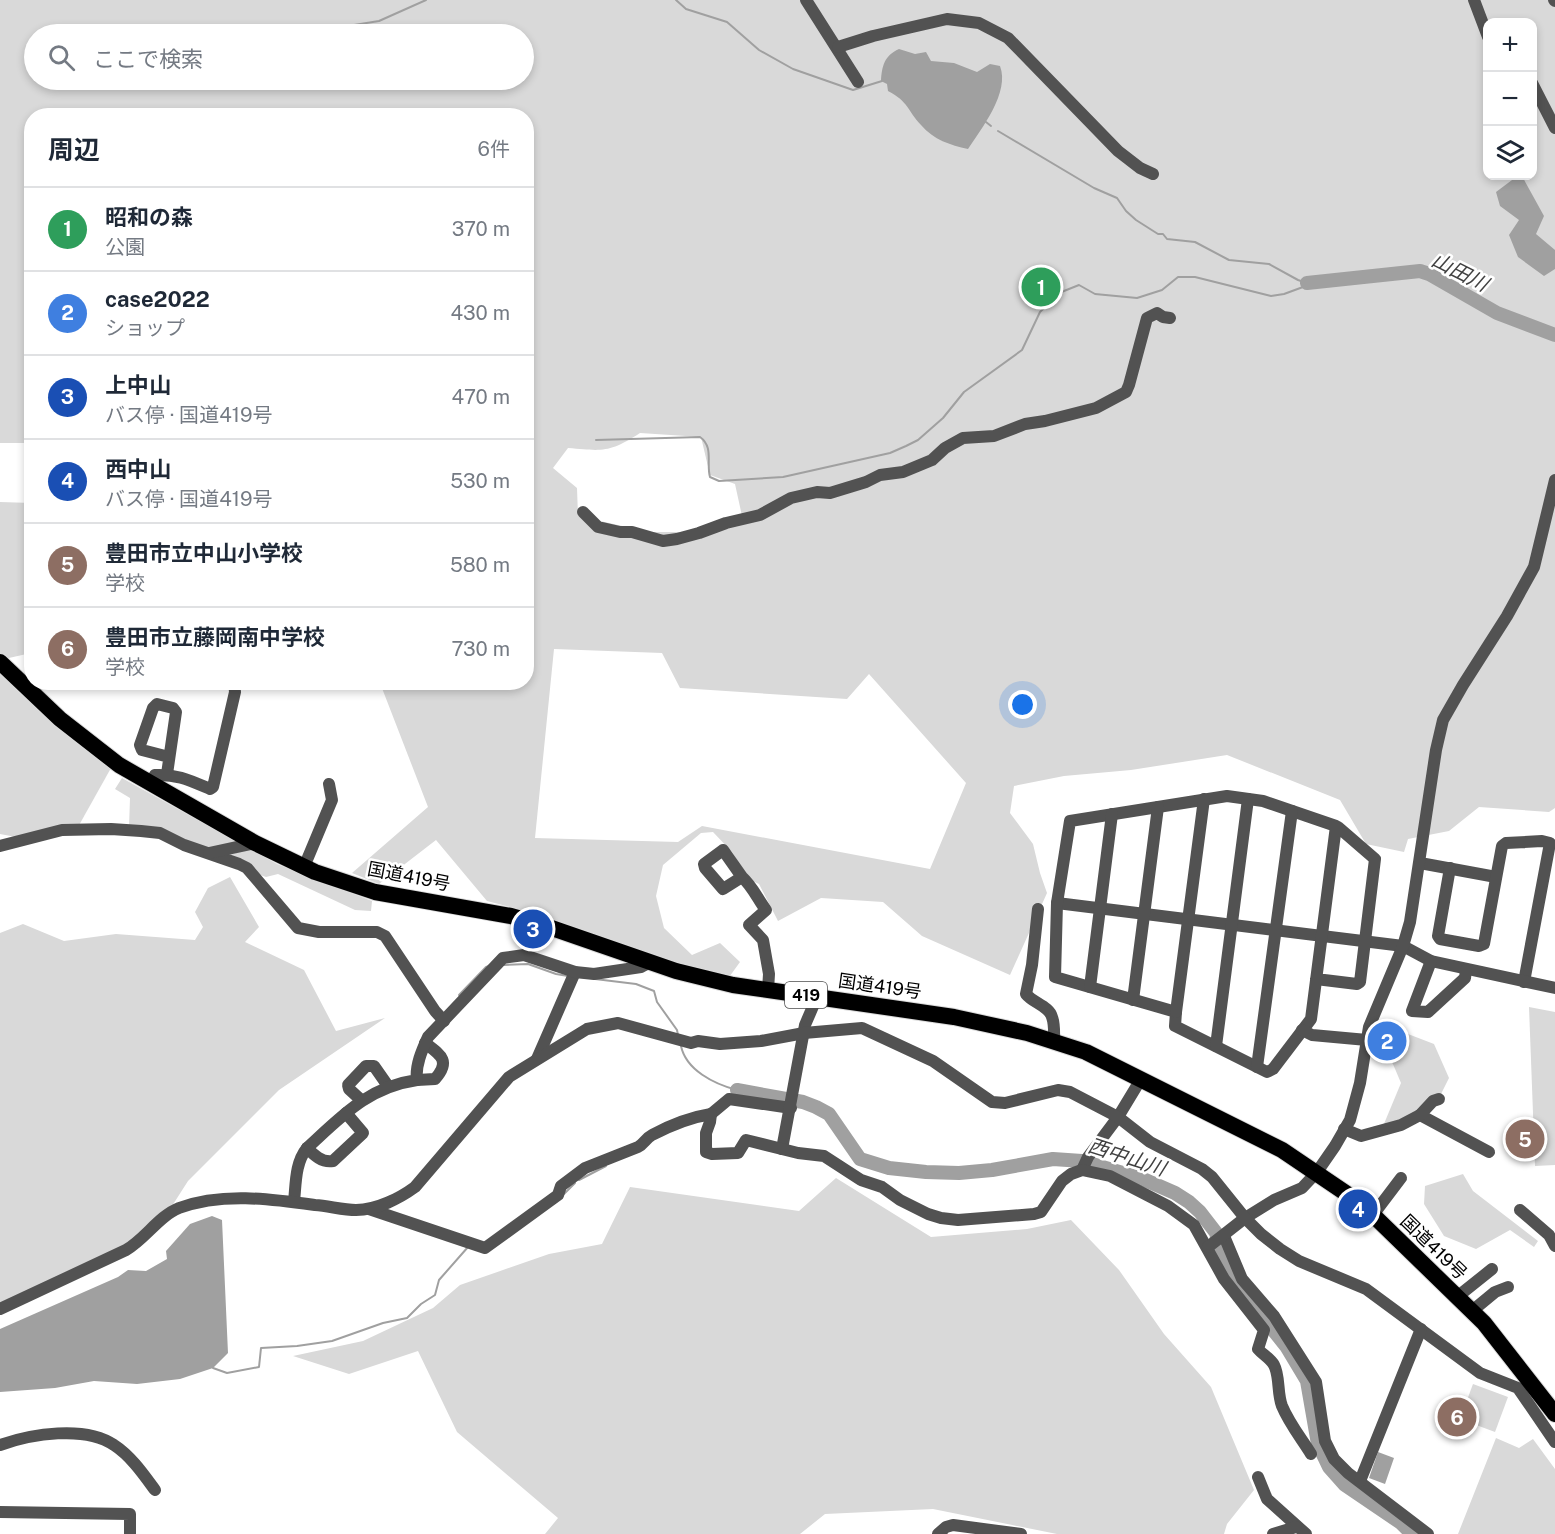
<!DOCTYPE html>
<html lang="ja">
<head>
<meta charset="utf-8">
<style>
  body { margin:0; font-family:"Public Sans","Noto Sans JP",sans-serif; background:#f6f6f7; color:#1f2937 }
  .controls { position:absolute; right:18px; top:18px; display:grid; overflow:hidden; border-radius:12px; box-shadow:0 3px 9px #0003 }
  .controls button { width:54px; height:54px; display:grid; place-items:center; padding:0; border:0; border-bottom:2px solid #e0e1e3; background:#fff; color:#1f2937; font:30px sans-serif }
  .you { position:absolute; left:1023px; top:705px; width:21px; height:21px; margin:-15px; border:4px solid #fff; border-radius:50%; background:#1a73e8; box-shadow:0 0 0 9px #1a73e833 }
  .badge { display:grid; place-items:center; width:39px; height:39px; border-radius:50%; background:#111827; color:#fff; font-size:20px; font-weight:700 }
  .pin { position:absolute; translate:-50% -50%; border:3px solid #fff; box-shadow:0 2px 6px #0006 }
  .list { margin:0; padding:0; list-style:none }
  h2 { display:flex; justify-content:space-between; align-items:center; height:78px; margin:0; padding:0 24px; font-size:26px }
  h2 small { font-size:20px; font-weight:400; color:#747a83 }
  .list li { display:grid; grid-template-columns:39px 1fr auto; gap:18px; align-items:center; box-sizing:border-box; height:84px; padding:0 24px; border-top:2px solid #e0e1e3 }
  .list b { display:block; font-size:22px; white-space:nowrap }
  .list p { margin:0; font-size:20px; white-space:nowrap; color:#747a83 }
  .list em { font-size:20px; font-style:normal; color:#747a83 }
  .icon { flex:none; width:33px; height:33px; fill:none; stroke:currentColor; stroke-width:2; stroke-linecap:round; stroke-linejoin:round }
  .map { position:relative; flex:none; width:1555px; height:1534px; overflow:hidden }
  .search { position:absolute; background:#fff; box-shadow:0 3px 9px #0003; left:24px; top:24px; width:510px; height:66px; display:flex; align-items:center; gap:15px; box-sizing:border-box; padding:0 21px; border-radius:33px; color:#747a83; font-size:22px }
  .panel { position:absolute; background:#fff; box-shadow:0 3px 9px #0003; left:24px; top:108px; width:510px; height:582px; border-radius:24px }
  .map>svg:first-child { display:block }
  .green { fill:#d9d9d9; fill-rule:evenodd }
  .water { fill:#a0a0a0 }
  .lines { fill:none; stroke-linecap:round; stroke-linejoin:round }
  .stream { stroke:#a0a0a0; stroke-width:2 }
  .river { stroke:#a0a0a0; stroke-width:14 }
  .highway-casing { stroke:#dbdbdb; stroke-width:18 }
  .minor { stroke:#525252; stroke-width:12 }
  .highway { stroke:#000; stroke-width:16 }
  .labels { text-anchor:middle; dominant-baseline:central; stroke-width:5; stroke-linejoin:round; paint-order:stroke }
  .shield { fill:#fff; stroke:#4c4c4c; stroke-width:1.5 }
  .shield-label { font-size:16px; font-weight:bold; fill:#000 }
  .street-label { font-size:18px; fill:#000; stroke:#fff }
  .water-label { font-size:20px; font-style:italic; fill:#414141; stroke:#fff }
</style>
</head>
<body>
<div class="map">
<svg width="1555" height="1534" viewBox="0 0 1555 1534">
  <rect width="100%" height="100%" fill="#fff"/>
  <!-- green -->
  <g class="green">
    <path d="M0 0H1555V808L1549 812 1479 807 1449 831 1408 839 1404 852 1366 844 1340 800 1227 755 1131 770 1064 776 1014 786 1010 813 1033 844 1040 873 1047 893 1010 975 922 936 883 902 821 898 778 921 759 884 748 879 732 852 713 832 701 833 663 865 656 896 664 928 692 955 720 943 740 962 727 980 536 914 487 901 436 840 379 884 352 873 428 807 380 683H373L526 682V116H32L31 443H0ZM1488 22H1532V176H1488ZM34 34H524V80H34ZM640 433 701 437 710 475 735 484 742 516 696 532H649L578 516 577 488 553 468 568 448C603 451 609 453 640 433ZM554 649 662 653 680 688 847 699 869 674 966 783 930 869 702 826 678 842 535 838Z"/>
    <path d="M0 502 32 503 31 653 0 660Z"/>
    <path d="M0 672 111 768 78 827 16 837 0 834Z"/>
    <path d="M122 778 277 864 372 901 371 911 355 910 278 874 266 877 129 828 130 798 115 789Z"/>
    <path d="M230 877 259 927 245 942 304 970 336 1031 385 1018 279 1090 188 1181 172 1206 135 1242 0 1306V933L23 924 64 941 116 934 195 940 203 927 195 912 208 888Z"/>
    <path d="M1529 1007 1555 1012V1165L1535 1166Z"/>
    <path d="M1408 1034 1434 1044 1449 1078 1436 1104 1381 1131 1401 1083 1387 1050Z"/>
    <path d="M1463 1174 1473 1191 1538 1241 1534 1247 1510 1230 1476 1249 1444 1236 1424 1204 1425 1186Z"/>
    <path d="M836 1178 931 1237 1027 1229 1071 1220 1119 1270 1164 1334 1211 1387 1254 1490 1227 1524 1224 1534H1057L933 1509 825 1514 800 1534H545L558 1518 457 1432 418 1351 349 1374 293 1356 363 1341 433 1308 460 1285 549 1254 602 1244 630 1187 799 1211Z"/>
    <path d="M1473 1384 1508 1397 1495 1432 1460 1419Z"/>
    <path d="M1496 1438 1519 1448 1533 1439 1555 1469V1534H1458Z"/>
  </g>
  <!-- water -->
  <g class="water">
    <path d="M899 49 915 54 926 52 931 61 954 63 977 72 990 64 1000 66C1010 92 982 128 968 149 950 145 934 140 921 125 907 110 909 102 888 91L887 84 881 81C882 66 884 56 899 49Z"/>
    <path d="M1510 176H1522L1544 216 1536 234 1555 250V269L1544 276 1518 257 1509 235 1519 220 1500 206 1496 192 1512 180Z"/>
    <path d="M212 1216 222 1220 228 1353 213 1368 180 1379 137 1384 94 1381 55 1388 0 1392V1329L118 1277 128 1270 146 1271 167 1259 166 1251 190 1224Z"/>
    <path d="M1378 1452 1394 1458 1385 1484 1369 1478Z"/>
  </g>
  <g class="lines">
    <!-- stream -->
    <g class="stream">
      <path d="M676 0 686 9 727 22 759 50 793 69 853 90 882 81"/>
      <path d="M308 34 323 30 379 21 426 0"/>
      <path d="M986 122 991 126"/>
      <path d="M998 131 1094 188 1117 198 1126 211 1136 220 1158 234H1163L1167 239 1195 242 1229 260 1269 264 1298 280 1307 283"/>
      <path d="M596 440 700 437C714 447 706 463 710 477L719 481 783 477 890 453 906 446 918 440 943 418 964 392 1022 350 1040 312 1059 293 1079 285 1095 294 1137 298 1162 290 1178 277H1195L1271 296 1284 294 1303 287 1307 283"/>
      <path d="M504 965 528 964 556 974 568 976"/>
      <path d="M595 979 636 984 654 991 657 1002 677 1030 678 1035"/>
      <path d="M459 995 486 967 489 966"/>
      <path d="M681 1046C686 1070 714 1084 737 1090L735 1095"/>
      <path d="M579 1180 606 1166"/>
      <path d="M564 1194 575 1183"/>
      <path d="M213 1368 227 1373 259 1367 261 1348 297 1346 332 1341 383 1323 407 1318 421 1304 435 1295 439 1280 468 1247"/>
    </g>
    <!-- river -->
    <g class="river">
      <path d="M1307 283 1420 271 1429 274 1497 313 1555 335"/>
      <path d="M737 1090 803 1102 816 1107 829 1114 860 1159 889 1168 926 1172 959 1173 992 1170 1053 1159 1082 1161 1143 1179 1175 1193 1189 1202 1200 1212 1217 1234 1216 1246 1225 1263 1249 1300 1286 1346 1307 1381 1318 1444 1329 1467 1345 1485 1401 1523 1412 1534"/>
    </g>
    <!-- highway casing -->
    <g class="highway-casing">
      <path id="highway" d="M0 662 60 719 119 765 255 843 315 872 375 892 511 916 546 926 676 971 733 985 954 1017 1027 1033 1086 1052 1282 1150 1350 1196 1373 1215 1484 1323 1555 1414"/>
    </g>
    <!-- minor -->
    <g class="minor">
      <path d="M806 0 858 82"/>
      <path d="M1474 0 1488 37"/>
      <path d="M1554 0 1555 1"/>
      <path d="M838 47 873 36 947 19 979 23 1008 38 1118 151 1140 168 1153 174"/>
      <path d="M1532 83 1555 128"/>
      <path d="M583 512 598 527 620 532H632L663 541 677 539 699 533 726 523 760 515 791 498 817 492 830 493 866 482 880 475 903 472 932 460 945 448 963 438 994 436 1025 424 1045 421 1096 408 1126 392 1129 385 1147 318 1157 313 1163 317 1170 318"/>
      <path d="M167 774 176 712 173 708 157 704 153 708 140 745 142 750 169 757"/>
      <path d="M151 784 155 775C177 774 189 780 210 789L213 787 235 692 234 682"/>
      <path d="M0 846 62 830 111 829 141 831 160 833 184 845 239 864 247 868 298 928 319 932H377L385 936 435 1011 444 1021"/>
      <path d="M209 853 255 843"/>
      <path d="M1420 863 1496 877"/>
      <path d="M304 867 332 800 329 784"/>
      <path d="M1450 868 1438 936 1440 939 1479 946 1484 944 1502 846 1506 843 1542 841 1550 843 1524 982"/>
      <path d="M742 877 723 850 704 864 705 868 723 889 742 877C753 887 757 898 766 910L749 925 763 940 769 974 768 990"/>
      <path d="M1057 903 1403 946 1431 961 1555 988"/>
      <path d="M1038 909 1032 965 1026 994C1033 1003 1049 1006 1052 1017 1055 1025 1054 1035 1054 1043"/>
      <path d="M1431 961 1412 1011 1428 1012 1465 978 1466 970"/>
      <path d="M1316 979 1357 984 1360 982 1375 859 1338 827 1336 826 1263 801 1227 796 1070 821 1057 903 1055 977 1176 1012 1175 1026 1267 1072 1273 1069 1311 1019 1336 826"/>
      <path d="M1090 987 1112 814"/>
      <path d="M1133 1000 1158 807"/>
      <path d="M1176 1012 1204 799"/>
      <path d="M1302 1030 1312 1035 1367 1040"/>
      <path d="M1216 1046 1248 799"/>
      <path d="M537 1059 575 972"/>
      <path d="M1257 1067 1292 811"/>
      <path d="M417 1080 435 1079C451 1061 441 1055 425 1043"/>
      <path d="M361 1100 349 1089 348 1085 366 1066H374L388 1086"/>
      <path d="M711 1114 729 1099 791 1108"/>
      <path d="M1420 1115 1489 1152"/>
      <path d="M1344 1129 1361 1136 1401 1125 1420 1115 1433 1101 1439 1099"/>
      <path d="M307 1148C314 1155 322 1163 333 1161L363 1133 346 1113"/>
      <path d="M782 1149 805 1025 817 997"/>
      <path d="M1082 1170 1088 1157 1118 1117 1141 1079"/>
      <path d="M294 1202C296 1183 295 1163 307 1148 342 1116 368 1087 417 1080 415 1066 422 1050 428 1037L503 958 524 955 575 972 594 974 641 967 650 962"/>
      <path d="M369 1209 485 1248 558 1195 561 1186 585 1168 638 1147C644 1144 646 1138 652 1135 669 1126 692 1117 711 1114L710 1122 706 1133V1152L712 1154 738 1153 746 1140 798 1153 824 1156 861 1180 882 1187 900 1200 928 1214 941 1218 958 1220 1034 1214 1041 1212 1062 1181 1071 1174 1082 1170 1110 1176 1168 1206 1194 1225 1224 1279 1264 1330 1258 1349C1263 1355 1270 1358 1274 1365 1280 1376 1277 1393 1282 1406 1289 1423 1301 1438 1311 1454"/>
      <path d="M1520 1210 1549 1235 1555 1246"/>
      <path d="M1373 1215 1401 1178"/>
      <path d="M1224 1236 1242 1279 1274 1316 1316 1382 1325 1441 1334 1459 1348 1473 1428 1534"/>
      <path d="M1208 1247 1245 1218 1274 1200 1302 1188 1317 1172 1335 1146 1350 1120 1360 1083 1369 1027 1403 946 1410 922 1436 750 1443 720 1463 685 1507 616 1534 567 1555 480"/>
      <path d="M1457 1297 1492 1269"/>
      <path d="M0 1309 126 1250C145 1239 159 1216 179 1208 222 1192 271 1199 315 1205 329 1206 343 1210 356 1210 377 1210 400 1198 415 1187L509 1077 587 1029 618 1023 691 1043 698 1041 720 1044 761 1041 804 1033 862 1028 933 1061 992 1102 1005 1103 1058 1090 1070 1092 1118 1117 1150 1142 1202 1169 1212 1177 1245 1218 1261 1234 1280 1249 1299 1261 1366 1289 1480 1373 1518 1388 1555 1442"/>
      <path d="M1472 1311 1495 1292 1508 1287"/>
      <path d="M0 1445C31 1434 85 1425 114 1445 131 1456 144 1475 155 1490"/>
      <path d="M1258 1477 1267 1499 1306 1534"/>
      <path d="M1360 1481 1421 1329"/>
      <path d="M0 1512 130 1514V1534"/>
      <path d="M938 1534 946 1527 953 1525 1021 1534"/>
      <path d="M1273 1534 1296 1527"/>
    </g>
    <!-- highway -->
    <use href="#highway" class="highway"/>
  </g>
  <g class="labels">
    <!-- shield labels -->
    <rect class="shield" x="785" y="982" width="42" height="26" rx="4.5"/>
    <g class="shield-label">
      <text x="806" y="995">419</text>
    </g>
    <!-- street labels -->
    <g class="street-label">
      <text transform="translate(409 876) rotate(11)">国道419号</text>
      <text transform="translate(880 986) rotate(8)">国道419号</text>
      <text transform="translate(1434 1247) rotate(44)">国道419号</text>
    </g>
    <!-- water labels -->
    <g class="water-label">
      <text transform="translate(1460 272) rotate(27)">山田川</text>
      <text transform="translate(1127 1157) rotate(18)">西中山川</text>
    </g>
  </g>
</svg>
<div class="controls">
<button>+</button>
<button>−</button>
<button><svg class="icon" aria-label="layers" viewBox="0 0 24 24"><path d="M12 4l9 5-9 5-9-5zM3 14l9 5 9-5"/></svg></button>
</div>
<div class="you"></div>
<div class="pin badge" style="left:1041px;top:287px;background:#2e9e5b">1</div>
<div class="pin badge" style="left:1387px;top:1041px;background:#3f7fe0">2</div>
<div class="pin badge" style="left:533px;top:929px;background:#1a4fb4">3</div>
<div class="pin badge" style="left:1358px;top:1209px;background:#1a4fb4">4</div>
<div class="pin badge" style="left:1525px;top:1139px;background:#8d6e63">5</div>
<div class="pin badge" style="left:1457px;top:1417px;background:#8d6e63">6</div>
<div class="search"><svg class="icon" aria-label="search" viewBox="0 0 24 24"><circle cx="10" cy="10" r="6"/><path d="M15 15l6 6"/></svg>ここで検索</div>
<section class="panel">
<h2>周辺<small>6件</small></h2>
<ul class="list">
<li><span class="badge" style="background:#2e9e5b">1</span><div><b>昭和の森</b><p>公園</p></div><em>370 m</em></li>
<li><span class="badge" style="background:#3f7fe0">2</span><div><b>case2022</b><p>ショップ</p></div><em>430 m</em></li>
<li><span class="badge" style="background:#1a4fb4">3</span><div><b>上中山</b><p>バス停 · 国道419号</p></div><em>470 m</em></li>
<li><span class="badge" style="background:#1a4fb4">4</span><div><b>西中山</b><p>バス停 · 国道419号</p></div><em>530 m</em></li>
<li><span class="badge" style="background:#8d6e63">5</span><div><b>豊田市立中山小学校</b><p>学校</p></div><em>580 m</em></li>
<li><span class="badge" style="background:#8d6e63">6</span><div><b>豊田市立藤岡南中学校</b><p>学校</p></div><em>730 m</em></li>
</ul>
</section>
</div>
</body>
</html>
